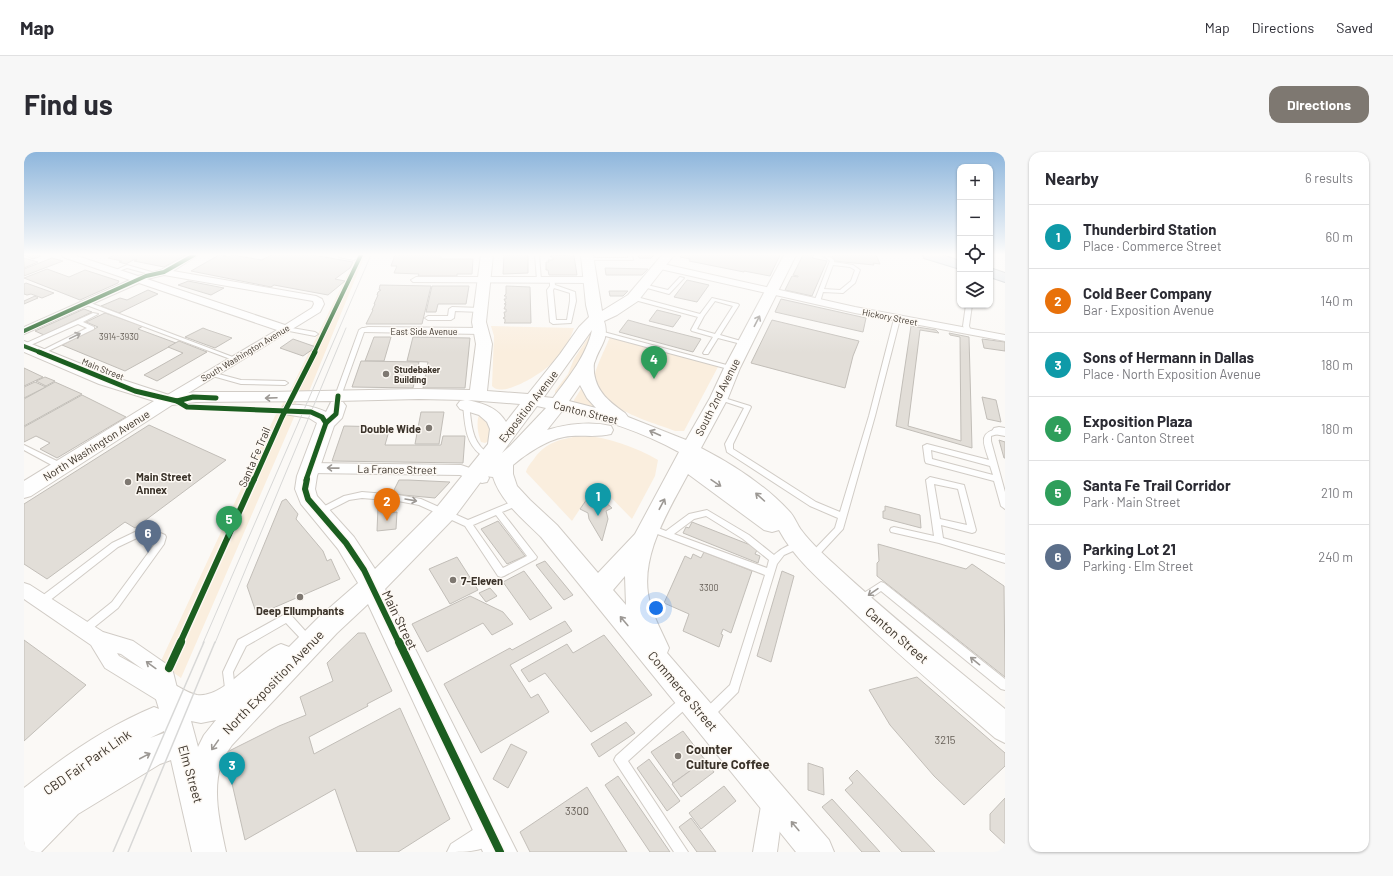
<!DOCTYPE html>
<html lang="en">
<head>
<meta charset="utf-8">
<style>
  body { margin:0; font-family:Barlow,sans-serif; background:#f7f7f7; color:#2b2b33 }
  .controls { position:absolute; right:12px; top:12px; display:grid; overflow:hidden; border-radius:8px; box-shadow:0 1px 3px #0004 }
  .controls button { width:36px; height:36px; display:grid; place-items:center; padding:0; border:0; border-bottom:1px solid #e1e1e2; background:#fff; color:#2b2b33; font:20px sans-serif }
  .you { position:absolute; left:632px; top:456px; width:14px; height:14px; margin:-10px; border:3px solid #fff; border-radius:50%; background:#1a73e8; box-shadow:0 0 0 6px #1a73e833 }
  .badge { display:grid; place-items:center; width:26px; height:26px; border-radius:50%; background:#7e7871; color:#fff; font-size:13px; font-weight:700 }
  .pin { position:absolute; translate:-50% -33px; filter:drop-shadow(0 1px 2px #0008) }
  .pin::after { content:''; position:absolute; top:21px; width:14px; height:12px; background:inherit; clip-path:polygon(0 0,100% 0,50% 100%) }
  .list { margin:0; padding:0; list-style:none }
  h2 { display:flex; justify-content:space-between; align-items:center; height:52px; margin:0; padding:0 16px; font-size:17px }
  h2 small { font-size:13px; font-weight:400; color:#7c7c81 }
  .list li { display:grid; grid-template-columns:26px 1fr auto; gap:12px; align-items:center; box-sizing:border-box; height:64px; padding:0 16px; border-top:1px solid #e1e1e2 }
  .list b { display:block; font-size:15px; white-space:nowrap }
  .list p { margin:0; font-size:13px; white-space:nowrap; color:#7c7c81 }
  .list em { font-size:13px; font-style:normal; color:#7c7c81 }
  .icon { flex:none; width:22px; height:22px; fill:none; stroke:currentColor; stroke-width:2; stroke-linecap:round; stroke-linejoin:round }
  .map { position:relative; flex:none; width:981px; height:700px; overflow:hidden; border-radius:12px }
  header { display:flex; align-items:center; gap:24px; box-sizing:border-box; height:56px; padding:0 20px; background:#fff; border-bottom:1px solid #e1e1e2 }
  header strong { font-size:19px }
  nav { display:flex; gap:22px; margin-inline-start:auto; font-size:14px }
  .intro { display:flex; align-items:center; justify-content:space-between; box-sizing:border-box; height:96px; padding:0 24px }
  h1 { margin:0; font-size:28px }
  .button { padding:10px 18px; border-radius:12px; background:#7e7871; color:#fff; font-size:14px; font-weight:700 }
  main { display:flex; gap:24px; padding:0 24px }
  aside { flex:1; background:#fff; border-radius:12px; box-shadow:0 1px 3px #0004 }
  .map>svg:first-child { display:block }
  .green { fill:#faeede }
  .building { fill:#e2ded8; stroke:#c2beb8 }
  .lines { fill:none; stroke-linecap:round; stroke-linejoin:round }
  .lane-casing { stroke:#d1ccc6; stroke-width:2 }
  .street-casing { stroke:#d1ccc6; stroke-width:2 }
  .secondary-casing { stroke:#d1ccc6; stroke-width:2 }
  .highway-casing { stroke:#b2b8bc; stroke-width:2 }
  .lane { fill:#fefefe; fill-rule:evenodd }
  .street { fill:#fefefe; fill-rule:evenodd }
  .secondary { fill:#fefefe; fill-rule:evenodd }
  .highway { fill:#dce2e8; fill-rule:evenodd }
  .tram-far1 { stroke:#d8d8d7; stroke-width:1 }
  .tram { stroke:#d8d8d7; stroke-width:1.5 }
  .cycleway-far3-casing { stroke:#fdf9f4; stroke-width:5.5 }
  .cycleway-far2-casing { stroke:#fdf9f4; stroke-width:7 }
  .cycleway-far1-casing { stroke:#fdf9f4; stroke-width:9 }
  .cycleway-casing { stroke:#fdf9f4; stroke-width:11 }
  .cycleway-far3 { stroke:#1b5e20; stroke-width:4 }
  .cycleway-far2 { stroke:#1b5e20; stroke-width:5 }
  .cycleway-far1 { stroke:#1b5e20; stroke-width:6 }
  .cycleway { stroke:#1b5e20; stroke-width:8 }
  .oneway { stroke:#9c9894 }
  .poi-dot { fill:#7e7871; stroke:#fdf9f4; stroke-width:1.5 }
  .labels { text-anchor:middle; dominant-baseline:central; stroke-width:3; stroke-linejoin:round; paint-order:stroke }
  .far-street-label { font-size:9px; fill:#3b332a; stroke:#fdf9f4 }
  .number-label { font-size:9px; fill:#655e56 }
  .far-poi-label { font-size:9px; font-weight:bold; fill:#3b332a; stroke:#fdf9f4; text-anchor:start }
  .street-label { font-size:11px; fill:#3b332a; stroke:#fdf9f4 }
  .poi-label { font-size:11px; font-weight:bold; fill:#3b332a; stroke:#fdf9f4; text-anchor:start }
  .near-number-label { font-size:11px; fill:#655e56 }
  .near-street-label { font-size:13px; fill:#3b332a; stroke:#fdf9f4 }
  .near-poi-label { font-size:13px; font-weight:bold; fill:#3b332a; stroke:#fdf9f4; text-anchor:start }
</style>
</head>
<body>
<header>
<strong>Map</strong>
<nav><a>Map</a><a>Directions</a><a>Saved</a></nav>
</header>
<div class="intro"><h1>Find us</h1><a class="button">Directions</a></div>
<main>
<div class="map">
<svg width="981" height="700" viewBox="0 0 981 700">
  <rect width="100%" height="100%" fill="#fbf9f6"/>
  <!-- green -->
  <g class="green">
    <path d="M333 103H341L284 242H277L266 262 271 263 157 526 136 511 251 264 264 243Z"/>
    <path d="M467 174 550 176C546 189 537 202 527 212 518 221 478 247 468 234L470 184Z"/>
    <path d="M569 178H570L555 213 531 242V239L544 222 550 207Z"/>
    <path d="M586 185 695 213 660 279H651C626 269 570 256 571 222 572 215 583 193 586 185Z"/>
    <path d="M559 234 583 259 550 250V248Z"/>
    <path d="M455 263 469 272 465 289 461 291 457 290C454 283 452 270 455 263Z"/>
    <path d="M559 283C585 286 612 295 634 308L631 324 608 367 573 331 548 369 502 320C503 315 507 311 510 307 522 289 539 287 559 283Z"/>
  </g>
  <!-- building -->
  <g class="building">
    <path d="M0 103H14L17 104 9 107Z"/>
    <path d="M90 103H162L140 115 110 109 113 108 111 107 102 112 95 110 98 109 84 106Z"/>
    <path d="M195 103H202L199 104 204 105 208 103 238 108 247 103H289L329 110 326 116 311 127 321 129 304 143 250 133 247 135 167 119Z"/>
    <path d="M371 103H417V107H449L448 122H433V124H394L395 122 370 121 373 114H367Z"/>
    <path d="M480 103H504V121L479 122Z"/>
    <path d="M529 103 550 104 553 123H525L524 118H522V110H525L524 108H529V105H527L526 104Z"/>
    <path d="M614 103H630L627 106H615Z"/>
    <path d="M658 103H756L746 124 720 119V120L665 109 666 107 656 105Z"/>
    <path d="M779 103H790L788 106 803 109 788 144 761 138 768 124 774 125V124L769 123Z"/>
    <path d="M808 103H852L856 112 849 111 850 113 810 109Z"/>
    <path d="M0 106 14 110 0 116Z"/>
    <path d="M28 106 39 109 0 124V117Z"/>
    <path d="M581 116 624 117 618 123H582Z"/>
    <path d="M23 117 45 125 61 118 95 129 94 131 56 148 0 126Z"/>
    <path d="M663 128 685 133 673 150 650 145Z"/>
    <path d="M162 130 164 129 200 136 187 143 154 133Z"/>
    <path d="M2 131 30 141 18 146 7 142 3 143 0 142V132Z"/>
    <path d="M356 133 407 134 398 172H342L349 158H348L351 152H350L354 143H353L354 140 357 138H355Z"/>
    <path d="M408 134H445L442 152H414L412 160H402Z"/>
    <path d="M482 134 506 135 507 171H480L481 170V167L479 166 481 165 480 160H482V157H480L482 152H480L482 151 480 147H482V144H480L482 142Z"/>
    <path d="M124 138 134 142 95 161 77 154 96 146 103 148Z"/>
    <path d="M585 139H604L599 144H586Z"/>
    <path d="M11 144 14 146 0 152V149Z"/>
    <path d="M757 147 842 166 839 180 751 160Z"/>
    <path d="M60 157 68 160 20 183 11 179Z"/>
    <path d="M633 158 657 164 649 175 625 169Z"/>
    <path d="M81 161 119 174 114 177 152 191 101 219 38 193 74 175 62 170Z"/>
    <path d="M604 168 622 173 677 187 669 200 595 180Z"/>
    <path d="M748 168 835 189 829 204 821 236 727 211Z"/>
    <path d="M887 174 912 178 915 181 896 178 884 274 937 289 936 185 926 183 925 181 945 185 948 296 872 274Z"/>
    <path d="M179 176 184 178 208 186 191 196 161 185Z"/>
    <path d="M350 185H367L360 209H341Z"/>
    <path d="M389 185 446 186 441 236H399L404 210 383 209Z"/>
    <path d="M269 187 292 195 279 204 256 196Z"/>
    <path d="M958 187 981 190V199L960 196Z"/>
    <path d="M155 189 183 200 133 229 120 223 159 201 144 195Z"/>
    <path d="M337 209 395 210 389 236 328 235Z"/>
    <path d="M0 216 19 225 0 234Z"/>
    <path d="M21 225 31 229 22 234 12 229Z"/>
    <path d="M11 230 22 235 0 246V235Z"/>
    <path d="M31 230 58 242 0 274V247Z"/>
    <path d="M58 243 102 265 33 306 16 297 26 291 12 284 0 290V275Z"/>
    <path d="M958 245 972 248 977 270 963 267Z"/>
    <path d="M397 260H420L415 292H391Z"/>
    <path d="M125 273 202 308 111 376 101 370 23 427 0 412V352Z"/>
    <path d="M320 274 366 275 361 293H417L419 284H441L439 311 308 309Z"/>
    <path d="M975 288 981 290V306H980Z"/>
    <path d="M375 328H384L426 330 411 346 368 342Z"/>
    <path d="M576 340 584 347 580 349 588 356 582 359 584 367 578 389 565 367 564 361 556 357 563 347Z"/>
    <path d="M262 347 274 362 272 367 299 399 303 409 307 407 316 427 233 463 223 434 258 349Z"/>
    <path d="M365 354V361L373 360 372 377 353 379 354 355Z"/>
    <path d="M861 354 896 363 897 376 859 366V359H861Z"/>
    <path d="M474 369 501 404 483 412 457 377Z"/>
    <path d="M668 370 734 396 731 402 736 404 734 411 659 381 662 375 665 376Z"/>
    <path d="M854 392 942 417 948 412 980 434 981 525 853 424V411L855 409Z"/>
    <path d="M680 400 728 419 707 481 699 477 697 482 699 483 695 495 659 479 665 462 640 451 661 404 667 407 669 402 677 406Z"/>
    <path d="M433 405 454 438 426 452 405 417Z"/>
    <path d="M521 409 549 443 540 448 512 413Z"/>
    <path d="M500 419 528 456 506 468 479 430Z"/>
    <path d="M758 419 770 424 747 510 733 504Z"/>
    <path d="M466 436 473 444 462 450 455 441Z"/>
    <path d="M446 444 479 460 489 472 468 483 459 471 403 500 388 472Z"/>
    <path d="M541 469 548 479 486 513 507 546 514 542 525 560 457 601 420 532 486 496 488 498Z"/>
    <path d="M334 481H341L368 539 343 552 344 554 285 585 290 602 376 556 426 667 374 700H333L311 637 221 688 201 601 255 574 282 563 276 545 309 529 303 511Z"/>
    <path d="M580 483 628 543 567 580 521 521 505 530 497 518 543 492 549 501Z"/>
    <path d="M0 488 62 533 0 589Z"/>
    <path d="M893 525 981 601V614L940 653 910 624 866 573 845 538Z"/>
    <path d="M602 570 611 581 575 605 567 592Z"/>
    <path d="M659 579 681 608 649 631 627 600Z"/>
    <path d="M487 592 503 600 484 636 469 627Z"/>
    <path d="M625 607 656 649 643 659 613 616Z"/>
    <path d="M681 608 690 620 657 645 648 632Z"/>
    <path d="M784 611 799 616 800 643 784 638Z"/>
    <path d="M833 618 911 700H878L821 638 829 631 825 626Z"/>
    <path d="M594 624 646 700H626L581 633Z"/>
    <path d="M700 634 712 649 677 677 665 661Z"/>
    <path d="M563 635 603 700H506L496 680Z"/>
    <path d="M981 646V692L966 678V662Z"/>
    <path d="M808 647 856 700H838L798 655Z"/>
    <path d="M667 666 676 678 692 700H673L655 675Z"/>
  </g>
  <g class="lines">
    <!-- lane casing -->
    <g class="lane-casing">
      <g id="lane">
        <path d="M511 103H515L517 128 515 129 513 128Z"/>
        <path d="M604 103H608L609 108H563L561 107 563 106H604Z"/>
        <path d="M798 103H803L810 108V110L829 113 836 118 831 131 819 141 799 140 796 150 793 152 790 150 806 109ZM809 113 826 115 831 118 827 129 816 138 800 137Z"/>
        <path d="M103 113 131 121V122L129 123 103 116 92 120 90 119Z"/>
        <path d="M656 125 660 126 645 142 616 134 619 132 644 138Z"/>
        <path d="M526 127H530L531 133 551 140 552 149 547 171 529 172 526 170 523 138 526 134ZM530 136 546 141V149L543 168H532L529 138Z"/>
        <path d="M609 144 676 162 688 146 714 152 715 153 696 183 724 191 721 193 694 186 684 202H680L679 201 689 185 668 179 667 178 674 165 607 147V145ZM691 149 709 154 691 182 673 177 680 164Z"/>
        <path d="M60 150H64L214 207 213 208H209L60 152Z"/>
        <path d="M942 153H948L945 174 947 179 944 181 942 180 939 174Z"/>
        <path d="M428 155 457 156 460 158 457 160 431 159 430 166 427 168H404L401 166 404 164H424L425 157Z"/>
        <path d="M69 161 74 162 59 170 70 175V177L18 202H14L13 201 63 176 54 172 0 196V192Z"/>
        <path d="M873 165 876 167 851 264 819 377 792 406 789 407 786 406 785 404 786 402 811 376 814 366 786 354 703 300 701 292 720 256 693 247 692 246 695 244 697 245 726 254 727 255 709 292V297L792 350 816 360 845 264 870 167Z"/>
        <path d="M262 175 291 180 294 182 291 184 260 178 259 177Z"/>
        <path d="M338 176H344L347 178 340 180 317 244 316 245H312L311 244 335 178Z"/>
        <path d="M576 179 710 215 711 216 708 218 574 182 573 181Z"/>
        <path d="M187 220 217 228 261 229 264 231 261 233 217 232 185 223V221Z"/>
        <path d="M442 251 445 253C447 266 447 283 456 294 459 298 464 301 468 305L467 307C462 308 459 305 456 302 441 290 441 271 439 253Z"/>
        <path d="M975 277H977L979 279 977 281 967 284V289L981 340V357L977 354 970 329 902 311 901 309 899 294 903 292 965 308C960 292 953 280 975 277ZM907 298 966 314 969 323 908 307Z"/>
        <path d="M0 293 41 313 42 315 38 318 35 317 0 298Z"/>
        <path d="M906 325 940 333 952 378 951 380 948 381 917 373 919 386 981 403V411L915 391 867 380 866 378 867 376 870 375 910 384 902 328ZM910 332 934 337 943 373 916 367Z"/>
        <path d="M338 340 374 343 397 347 444 368 492 348H498L499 350 498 352 478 360 513 405 512 407 480 424 477 425 474 424 441 374 395 353 374 349 338 346 325 348 296 363 293 362 292 360 293 358 320 344ZM472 363 503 404 479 416 449 373Z"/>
        <path d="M683 358 725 383 750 403C756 397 770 389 778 391L779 393 778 395 760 403 753 412 715 536 714 540 687 567 683 568 679 567 678 563 679 559 706 533 741 423 623 378 622 376 623 374 626 373 642 379 665 362ZM682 364 719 387 745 408 743 416 650 382 670 367Z"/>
        <path d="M127 377 141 383 142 385 140 392 94 456 63 481 60 482 57 481 55 478 57 475 88 450 133 389V386L127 384 115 385 94 395 20 453 17 454 14 453 12 450 14 447 88 391 111 380Z"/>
        <path d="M857 430 860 431 981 527V538L977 537 857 439 838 452 835 453 832 452 830 449 832 446Z"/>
        <path d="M263 461 266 462 284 482 286 485 284 488 281 489 278 488 262 471 222 494 209 520 210 530 216 540 215 544 211 545 207 544 201 536 199 520 214 488Z"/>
        <path d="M663 543 667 544 668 548 667 552 604 609 664 700H650L590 608 592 604 659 544Z"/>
      </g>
    </g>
    <!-- street casing -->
    <g class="street-casing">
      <g id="street">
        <path d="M38 103H50L114 124 137 118 164 103H174L149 119 292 144 298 147 300 152 296 160 148 251H140L138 248 140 245 253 178 115 131 0 182V175L106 128 39 105ZM140 123 289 149 290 152 288 156 261 173 123 127Z"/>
        <path d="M314 103H332L334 105 330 108 315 105Z"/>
        <path d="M635 111 831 155 981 183V189L831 161 632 116 631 114Z"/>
        <path d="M392 125H567L572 128 567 131 389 130 387 128Z"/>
        <path d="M344 175 457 176 462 179 457 182 340 180 339 178 340 176Z"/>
        <path d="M975 275 981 276V284L970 282 968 279 970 276Z"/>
        <path d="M286 311 437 313 463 322 465 326 463 330 458 331 436 323 286 321 281 319 279 316 281 313Z"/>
        <path d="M0 431 6 433 79 480 109 489 148 516 155 544 152 551 145 554 138 551 81 516 67 493 0 447ZM93 501 97 502 120 518 95 504Z"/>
        <path d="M749 637 757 640 760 648 753 700H729L738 648 741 640Z"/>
        <path d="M466 668 474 672 478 680C468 700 444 700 423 700L427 692 458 672Z"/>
      </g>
    </g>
    <!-- secondary casing -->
    <g class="secondary-casing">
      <path id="secondary" d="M457 103H469L462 170 468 192 463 239 504 242 536 202 555 175 565 165 562 153 557 103H569L578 159 604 143 638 103H650L614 149 593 163 580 169C586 187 576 193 571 209 569 212 570 217 570 221 573 241 586 250 601 261L604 265 662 288 686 246 700 216 760 103H772L716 216 704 246 677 296C708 312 741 333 765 359 771 365 773 373 778 379 787 391 799 402 810 412 865 463 923 509 981 557V591L971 586C919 541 867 496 817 448 795 427 770 406 755 378L748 380 740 378 664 322C644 360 612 409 627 454 631 468 639 482 645 496L643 501 805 688 810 700H772L517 385C499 367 477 350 469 325L461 324 429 367 361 437 493 700H459L344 452 313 481 208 593C204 599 199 605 197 612 188 640 196 672 202 700H168L147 608 136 612 54 662 17 700H0V636L4 633C43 602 84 574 130 555L135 557 131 544 135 534 145 530C154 534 163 541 173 543 200 547 232 501 257 492L265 495 295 465 334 431 314 397 277 352 271 337 273 324 293 271 285 266 260 262 257 258 260 254C273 251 290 254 302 260L307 250 312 249 172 250 148 253 7 344 0 346V329L130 249 75 232 0 200V189L87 224 145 243 172 240H246L395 237 446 238 452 192 448 170ZM568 178C563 203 544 226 529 246L520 245ZM556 233 563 246 572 256 545 249ZM395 247 441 248 436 249 433 253 436 257 455 263 463 270 466 277 464 292 413 355 351 417 330 385 293 344 291 337 293 324 310 274 318 266 322 254 319 250 313 249ZM444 248 496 252 482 270C473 255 460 252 444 248ZM513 254 522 256 486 294 478 301ZM538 259C578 266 620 281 655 300L611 382 574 421 533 373 506 348 493 334 489 322V313C502 302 523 288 540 285 555 282 571 286 587 282L589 278 587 274C567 269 542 272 523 278ZM601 424 602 453 589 438ZM192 568 180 583 174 595 167 569 177 571ZM140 579V581L126 586Z"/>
    </g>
    <!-- highway casing -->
    <g class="highway-casing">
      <g id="highway">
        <path d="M899 103H918L936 109V117L900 106Z"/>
        <path d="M966 116 981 121V130L966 125Z"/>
      </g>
    </g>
    <!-- lane -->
    <use href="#lane" class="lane"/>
    <!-- street -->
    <use href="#street" class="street"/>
    <!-- secondary -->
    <use href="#secondary" class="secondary"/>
    <!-- highway -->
    <use href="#highway" class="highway"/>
    <!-- tram-far1 -->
    <g class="tram-far1">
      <path d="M179 491 347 103"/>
      <path d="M191 491 322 176"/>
    </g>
    <!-- tram -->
    <g class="tram">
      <path d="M89 700 180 490"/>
      <path d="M104 700 191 490"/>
    </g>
    <!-- cycleway-far3 casing -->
    <g class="cycleway-far3-casing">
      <g id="cycleway-far3">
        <path d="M0 179 122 124 140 120 170 103"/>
        <path d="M0 194 18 201"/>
        <path d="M290 201 337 103"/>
      </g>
    </g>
    <!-- cycleway-far2 casing -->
    <g class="cycleway-far2-casing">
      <g id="cycleway-far2">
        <path d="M15 200 111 239 153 249 169 245 192 246"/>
        <path d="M153 249 163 255 287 260 298 265 302 271"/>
        <path d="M230 328 258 265 291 200"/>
        <path d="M282 328 302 271 312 262 314 244"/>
      </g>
    </g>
    <!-- cycleway-far1 casing -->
    <g class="cycleway-far1-casing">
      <g id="cycleway-far1">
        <path d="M283 327 281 337 284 347 322 391 340 418 375 491"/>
        <path d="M156 491 230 327"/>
      </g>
    </g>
    <!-- cycleway casing -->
    <g class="cycleway-casing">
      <g id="cycleway">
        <path d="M375 490 476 700"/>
        <path d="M145 516 157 490"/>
      </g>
    </g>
    <!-- cycleway-far3 -->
    <use href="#cycleway-far3" class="cycleway-far3"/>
    <!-- cycleway-far2 -->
    <use href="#cycleway-far2" class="cycleway-far2"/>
    <!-- cycleway-far1 -->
    <use href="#cycleway-far1" class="cycleway-far1"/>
    <!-- cycleway -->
    <use href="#cycleway" class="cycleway"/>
  </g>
  <!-- one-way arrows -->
  <defs><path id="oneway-shaft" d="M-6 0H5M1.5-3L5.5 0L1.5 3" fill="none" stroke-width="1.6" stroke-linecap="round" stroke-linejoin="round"/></defs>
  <g class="oneway">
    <use href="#oneway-shaft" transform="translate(733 169) rotate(-63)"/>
    <use href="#oneway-shaft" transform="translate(51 184) rotate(-26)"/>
    <use href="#oneway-shaft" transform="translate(247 246) rotate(178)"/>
    <use href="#oneway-shaft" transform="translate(631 281) rotate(-156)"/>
    <use href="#oneway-shaft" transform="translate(309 316) rotate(-179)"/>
    <use href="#oneway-shaft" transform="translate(692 331) rotate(34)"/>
    <use href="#oneway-shaft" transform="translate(736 345) rotate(-138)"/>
    <use href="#oneway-shaft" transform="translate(387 348) rotate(10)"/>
    <use href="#oneway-shaft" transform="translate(638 352) rotate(-62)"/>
    <use href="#oneway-shaft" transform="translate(849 440) rotate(145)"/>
    <use href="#oneway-shaft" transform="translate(600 469) rotate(-130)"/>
    <use href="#oneway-shaft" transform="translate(951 509) rotate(-141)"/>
    <use href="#oneway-shaft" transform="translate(127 513) rotate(-144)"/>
    <use href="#oneway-shaft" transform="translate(191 593) rotate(125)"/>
    <use href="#oneway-shaft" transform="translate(121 604) rotate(-28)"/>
    <use href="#oneway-shaft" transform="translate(771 674) rotate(-130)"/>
  </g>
  <!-- sky -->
  <linearGradient id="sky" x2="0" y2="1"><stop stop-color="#8eb6dc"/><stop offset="0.51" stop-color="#fdfcfb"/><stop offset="1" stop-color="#fdfcfb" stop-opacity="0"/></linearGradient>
  <rect width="981" height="201" fill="url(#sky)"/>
  <!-- markers -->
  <g class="poi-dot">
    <circle cx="362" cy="222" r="4"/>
    <circle cx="405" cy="276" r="4"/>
    <circle cx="104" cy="330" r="4"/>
    <circle cx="429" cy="428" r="4"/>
    <circle cx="276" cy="445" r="4"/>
    <circle cx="654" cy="604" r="4"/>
  </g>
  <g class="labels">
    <!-- far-street labels -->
    <g class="far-street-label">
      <text transform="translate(866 165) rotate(11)">Hickory Street</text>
      <text x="400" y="179">East Side Avenue</text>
      <text transform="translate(221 201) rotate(-31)">South Washington Avenue</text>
      <text transform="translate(79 217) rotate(22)">Main Street</text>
    </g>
    <!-- number labels -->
    <g class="number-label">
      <text x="95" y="184">3914-3930</text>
      <text x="685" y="435">3300</text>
    </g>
    <!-- far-poi labels -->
    <g class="far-poi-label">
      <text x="370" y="217">Studebaker<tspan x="370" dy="10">Building</tspan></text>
    </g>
    <!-- street labels -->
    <g class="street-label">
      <text transform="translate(693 245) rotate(-63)">South 2nd Avenue</text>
      <text transform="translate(504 254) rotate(-52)">Exposition Avenue</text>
      <text transform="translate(562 260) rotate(14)">Canton Street</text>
      <text transform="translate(72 293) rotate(-32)">North Washington Avenue</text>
      <text transform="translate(230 305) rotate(-67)">Santa Fe Trail</text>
      <text transform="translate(373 317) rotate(1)">La France Street</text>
    </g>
    <!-- poi labels -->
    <g class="poi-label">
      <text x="397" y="276" text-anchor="end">Double Wide</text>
      <text x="112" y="324">Main Street<tspan x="112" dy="13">Annex</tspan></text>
      <text x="437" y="428">7-Eleven</text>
      <text x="276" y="458" text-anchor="middle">Deep Ellumphants</text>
    </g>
    <!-- near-number labels -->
    <g class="near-number-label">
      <text x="921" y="587">3215</text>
      <text x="553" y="658">3300</text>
    </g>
    <!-- near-street labels -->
    <g class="near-street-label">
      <text transform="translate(376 468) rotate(64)">Main Street</text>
      <text transform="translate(873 483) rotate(41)">Canton Street</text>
      <text transform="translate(249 530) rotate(-46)">North Exposition Avenue</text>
      <text transform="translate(659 539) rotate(50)">Commerce Street</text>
      <text transform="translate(63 610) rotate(-35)">CBD Fair Park Link</text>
      <text transform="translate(167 622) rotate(74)">Elm Street</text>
    </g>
    <!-- near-poi labels -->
    <g class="near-poi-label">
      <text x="662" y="597">Counter<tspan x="662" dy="15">Culture Coffee</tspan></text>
    </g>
  </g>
</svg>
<div class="controls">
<button>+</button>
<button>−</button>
<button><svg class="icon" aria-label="locate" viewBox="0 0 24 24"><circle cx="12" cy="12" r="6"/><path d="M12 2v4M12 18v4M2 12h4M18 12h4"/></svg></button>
<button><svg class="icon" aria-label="layers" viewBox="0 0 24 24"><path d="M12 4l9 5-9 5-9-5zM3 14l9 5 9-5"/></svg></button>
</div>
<div class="you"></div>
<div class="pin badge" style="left:574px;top:364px;background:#0f9aa8">1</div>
<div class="pin badge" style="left:363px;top:369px;background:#e8710a">2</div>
<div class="pin badge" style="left:208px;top:633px;background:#0f9aa8">3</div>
<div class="pin badge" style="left:630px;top:227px;background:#2e9e5b">4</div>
<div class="pin badge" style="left:205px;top:387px;background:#2e9e5b">5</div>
<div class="pin badge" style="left:124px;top:401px;background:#5c6f8a">6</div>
</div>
<aside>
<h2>Nearby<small>6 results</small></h2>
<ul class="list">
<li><span class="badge" style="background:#0f9aa8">1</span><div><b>Thunderbird Station</b><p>Place · Commerce Street</p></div><em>60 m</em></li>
<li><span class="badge" style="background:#e8710a">2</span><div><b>Cold Beer Company</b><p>Bar · Exposition Avenue</p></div><em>140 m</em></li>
<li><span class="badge" style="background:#0f9aa8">3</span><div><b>Sons of Hermann in Dallas</b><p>Place · North Exposition Avenue</p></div><em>180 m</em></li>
<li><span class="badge" style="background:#2e9e5b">4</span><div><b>Exposition Plaza</b><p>Park · Canton Street</p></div><em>180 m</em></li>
<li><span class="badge" style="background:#2e9e5b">5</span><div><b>Santa Fe Trail Corridor</b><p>Park · Main Street</p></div><em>210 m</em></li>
<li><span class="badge" style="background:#5c6f8a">6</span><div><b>Parking Lot 21</b><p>Parking · Elm Street</p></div><em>240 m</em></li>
</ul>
</aside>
</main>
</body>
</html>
